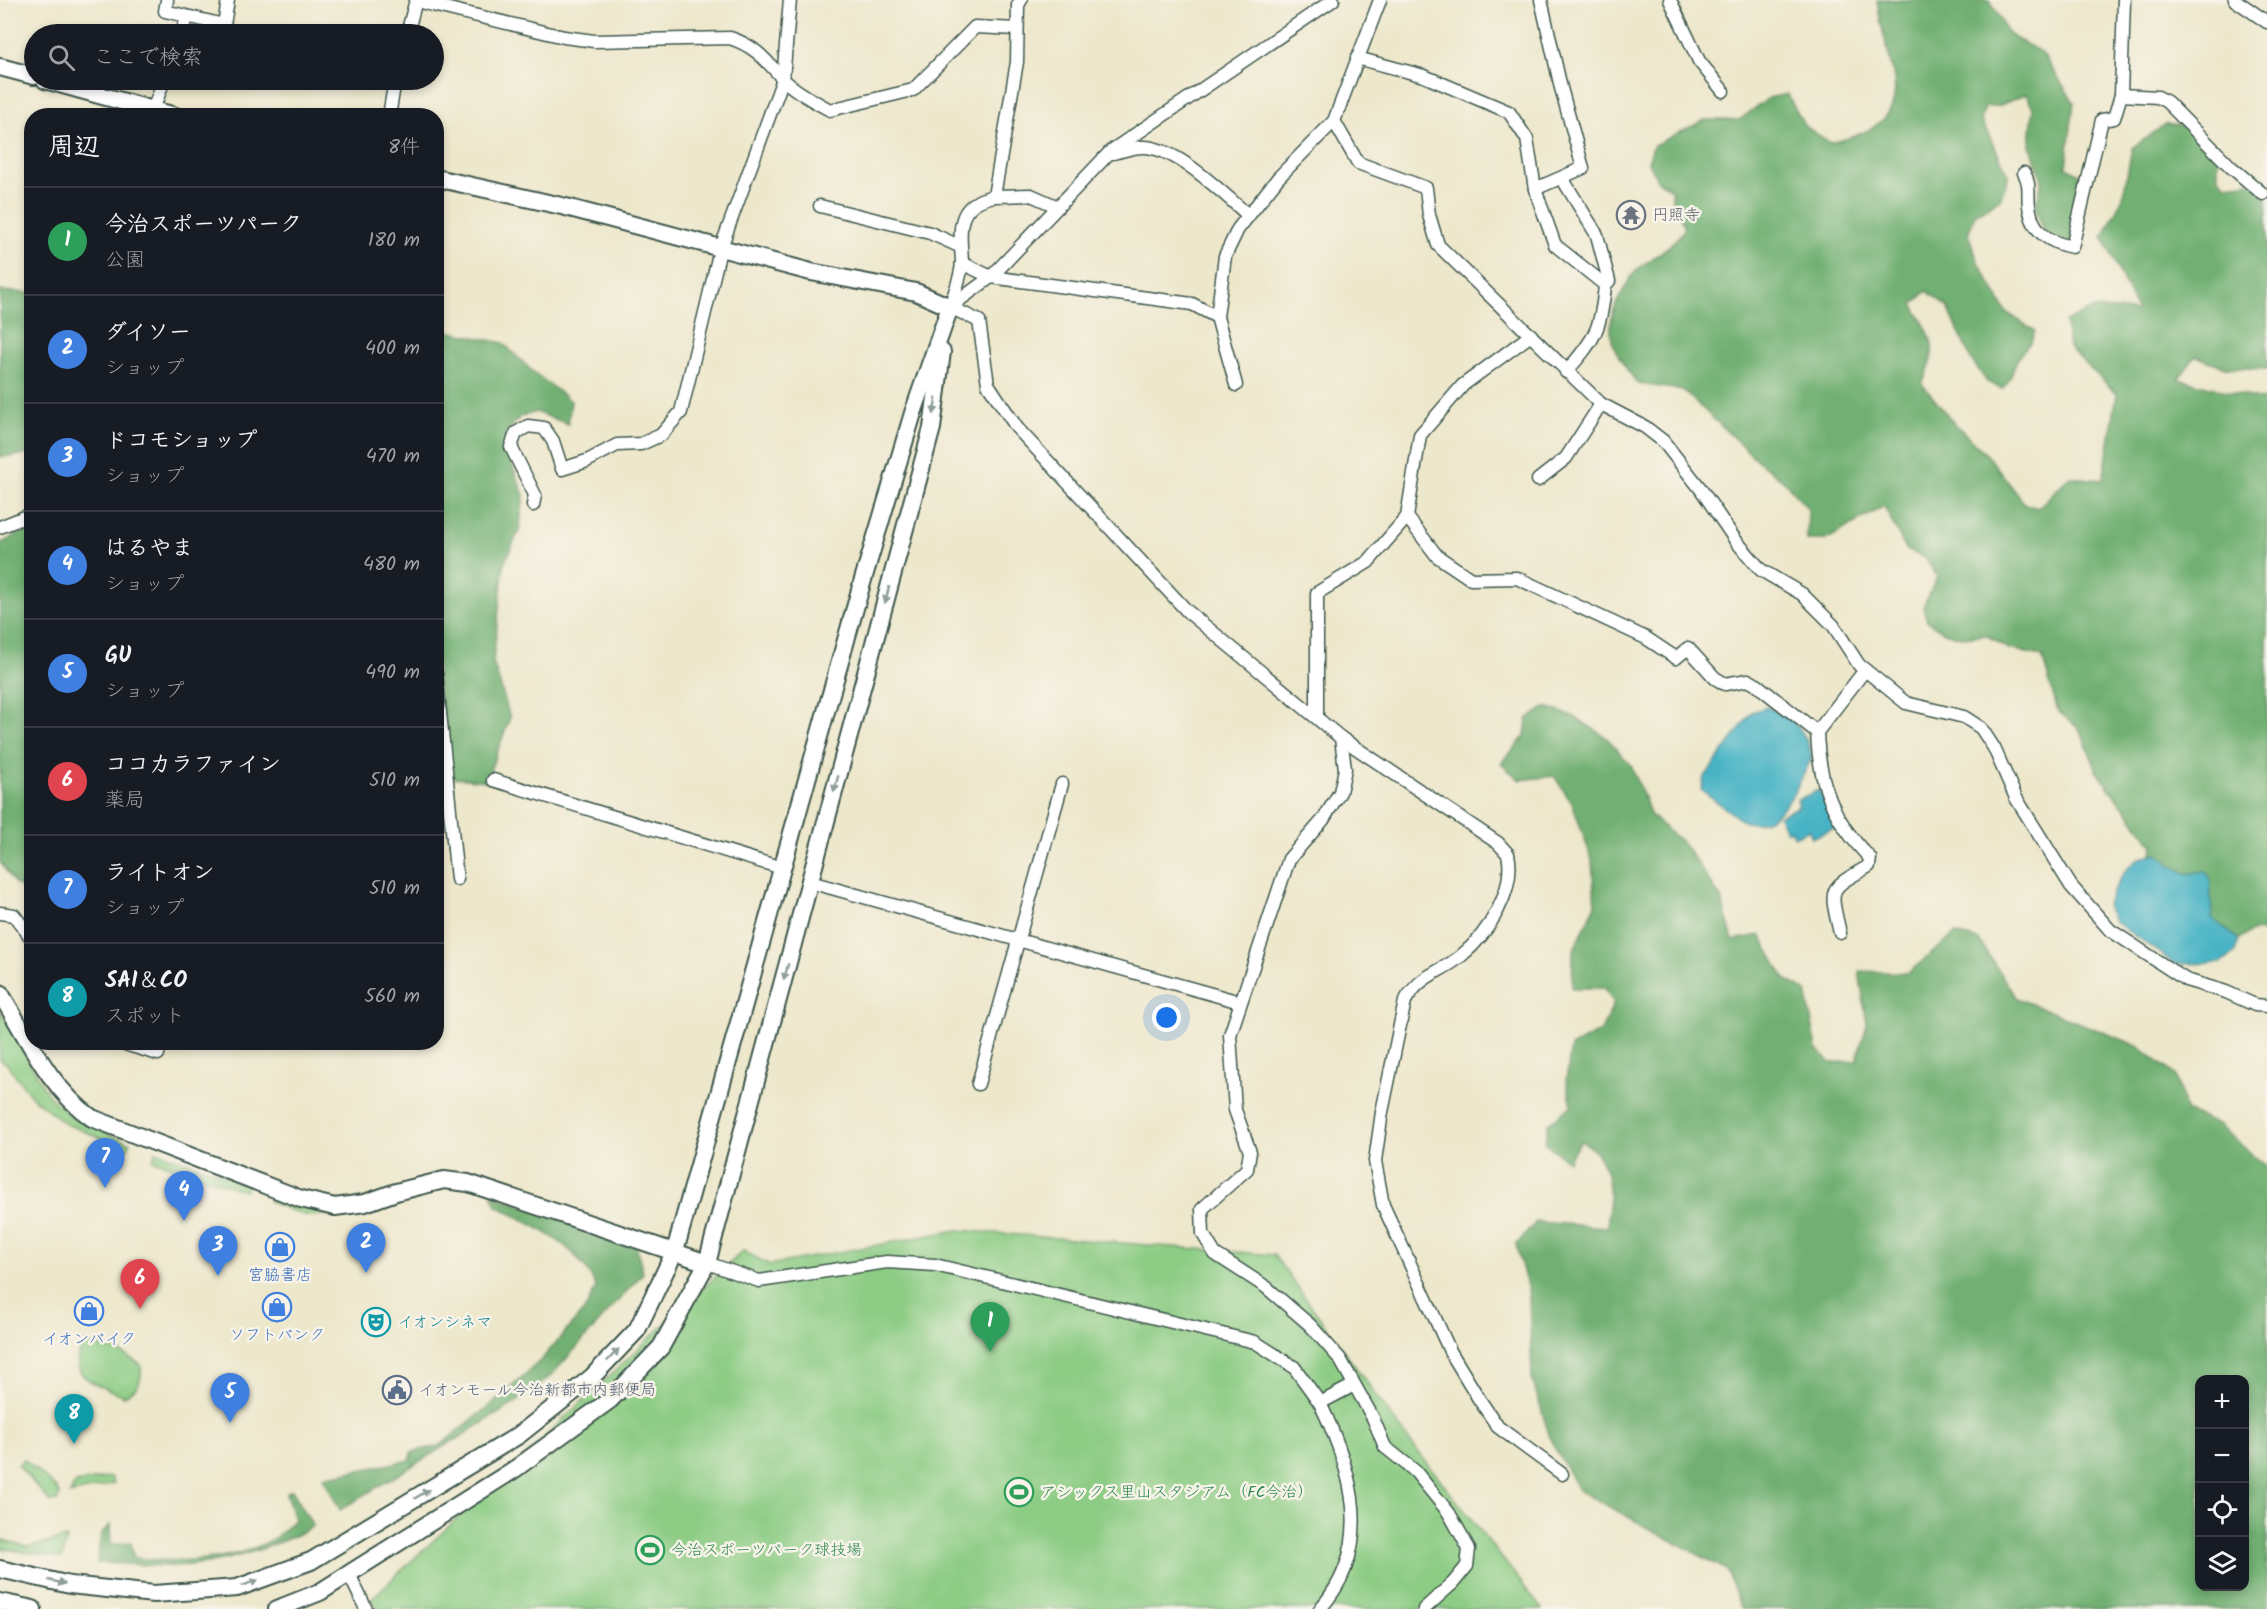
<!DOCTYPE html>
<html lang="ja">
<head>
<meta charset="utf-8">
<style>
  body { margin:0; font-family:Kalam,"Klee One",sans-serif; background:#20242c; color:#f1f3f6 }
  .controls { position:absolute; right:18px; bottom:18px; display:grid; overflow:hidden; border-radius:12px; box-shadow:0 3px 9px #0003 }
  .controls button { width:54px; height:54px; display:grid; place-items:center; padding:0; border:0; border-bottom:2px solid #363941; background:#171b24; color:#f1f3f6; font:30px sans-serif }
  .you { position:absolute; left:1167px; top:1018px; width:21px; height:21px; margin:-15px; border:4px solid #fff; border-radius:50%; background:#1a73e8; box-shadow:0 0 0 9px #1a73e833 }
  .badge { display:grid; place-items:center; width:39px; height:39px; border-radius:50%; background:#c8321e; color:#fff; font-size:20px; font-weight:700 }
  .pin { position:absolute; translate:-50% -50px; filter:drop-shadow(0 2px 3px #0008) }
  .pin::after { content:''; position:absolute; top:32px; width:21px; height:18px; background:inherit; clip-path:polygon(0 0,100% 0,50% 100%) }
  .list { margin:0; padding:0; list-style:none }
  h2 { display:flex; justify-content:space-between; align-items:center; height:78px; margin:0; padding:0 24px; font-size:26px }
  h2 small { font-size:20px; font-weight:400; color:#9ea1a6 }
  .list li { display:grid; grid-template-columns:39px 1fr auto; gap:18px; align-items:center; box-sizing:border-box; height:108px; padding:0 24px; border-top:2px solid #363941 }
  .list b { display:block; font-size:22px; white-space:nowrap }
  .list p { margin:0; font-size:20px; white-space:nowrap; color:#9ea1a6 }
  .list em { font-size:20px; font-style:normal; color:#9ea1a6 }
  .icon { flex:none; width:33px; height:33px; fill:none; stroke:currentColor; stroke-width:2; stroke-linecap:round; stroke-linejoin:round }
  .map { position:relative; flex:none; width:2267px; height:1609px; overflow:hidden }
  .search { position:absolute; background:#171b24; box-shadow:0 3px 9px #0003; left:24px; top:24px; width:420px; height:66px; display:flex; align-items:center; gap:15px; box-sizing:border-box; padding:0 21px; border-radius:33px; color:#9ea1a6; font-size:22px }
  .panel { position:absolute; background:#171b24; box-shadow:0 3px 9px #0003; left:24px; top:108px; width:420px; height:942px; border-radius:24px }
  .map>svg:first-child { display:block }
  .green { fill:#8ccc84; stroke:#56845c; stroke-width:1.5 }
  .forest { fill:#71b072; stroke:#487653; stroke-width:1.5; fill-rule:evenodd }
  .water { fill:#47b3c5; stroke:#33787c; stroke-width:1.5 }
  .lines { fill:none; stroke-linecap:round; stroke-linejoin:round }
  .street-casing { stroke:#3e564b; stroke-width:15 }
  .secondary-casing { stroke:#3e564b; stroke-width:20 }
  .street { stroke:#fff; stroke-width:12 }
  .secondary { stroke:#fff; stroke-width:16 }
  .oneway { fill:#8f9e9a }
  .labels { text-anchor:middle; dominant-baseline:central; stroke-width:5; stroke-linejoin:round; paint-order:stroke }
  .worship-label { font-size:16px; fill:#5b616d; stroke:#f7f3e8; text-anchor:start }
  .shop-label { font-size:16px; fill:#366cbe; stroke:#f7f3e8 }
  .culture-label { font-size:16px; fill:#0d838f; stroke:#f7f3e8; text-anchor:start }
  .service-label { font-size:16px; fill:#4e5e75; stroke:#f7f3e8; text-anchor:start }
  .leisure-label { font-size:16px; fill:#27864d; stroke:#f7f3e8; text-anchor:start }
</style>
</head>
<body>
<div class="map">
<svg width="2267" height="1609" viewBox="0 0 2267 1609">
  <rect width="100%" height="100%" fill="#f7f3e8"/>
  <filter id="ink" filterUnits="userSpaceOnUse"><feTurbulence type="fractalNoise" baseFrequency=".0167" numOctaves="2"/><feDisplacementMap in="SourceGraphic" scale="12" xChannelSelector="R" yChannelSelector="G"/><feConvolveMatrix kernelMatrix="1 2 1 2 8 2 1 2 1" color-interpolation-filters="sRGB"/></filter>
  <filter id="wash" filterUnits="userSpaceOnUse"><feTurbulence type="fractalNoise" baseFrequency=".008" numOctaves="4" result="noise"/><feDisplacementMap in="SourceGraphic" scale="24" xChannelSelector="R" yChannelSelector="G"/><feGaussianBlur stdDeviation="1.35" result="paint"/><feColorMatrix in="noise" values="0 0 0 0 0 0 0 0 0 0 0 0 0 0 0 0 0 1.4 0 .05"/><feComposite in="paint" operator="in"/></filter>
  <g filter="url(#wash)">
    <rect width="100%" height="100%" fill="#ede7cb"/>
    <!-- green -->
    <g class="green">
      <path d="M0 1010 49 1096 73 1118 130 1143 128 1149 66 1124 33 1098 6 1063 0 1060Z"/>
      <path d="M155 1151 248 1183 245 1191 153 1160Z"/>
      <path d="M273 1193 304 1204 425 1193 414 1201 332 1215H304L269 1202Z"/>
      <path d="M957 1230 1274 1255 1408 1439 1542 1609H376L371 1599 743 1251 770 1265Z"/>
      <path d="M84 1342 120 1352 141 1365C142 1382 139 1388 124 1396 97 1384 63 1378 84 1342Z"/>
      <path d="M24 1459 55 1487 60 1495 57 1501 50 1502 18 1465Z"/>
      <path d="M111 1477 114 1484 70 1494 75 1483Z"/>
      <path d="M67 1538 62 1558 0 1548V1539L28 1547Z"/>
    </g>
    <!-- forest -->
    <g class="forest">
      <path d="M1877 0H1990L2009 35 2041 52 2074 102 2066 167 2087 178 2071 243 2054 240 2041 227 2036 206 2042 180 2030 145 2033 108 2026 94 1998 106 1985 107 1981 120 2009 175 2000 199 1975 214 1968 234 1978 261 2006 312 2035 331C2031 346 2028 343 2020 355 2012 366 2015 376 2002 389L1987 382 1970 358 1948 307 1927 291 1913 304C1932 339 1941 346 1922 384L1954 423 1988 456 2025 504 2038 508 2069 477 2103 480 2117 394 2069 348 2065 322 2092 309 2137 311 2103 237 2123 197 2132 148 2166 124 2185 126 2218 158V177L2226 185 2267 180V369L2225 367 2196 356 2178 379 2267 401V933L2253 931 2225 947 2150 859 2154 846 2099 775 2080 730 2058 711 2042 656 2009 649 1986 635 1961 637 1944 632 1927 621 1923 607 1937 577 1926 558 1906 550 1884 506 1826 540H1807L1808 509 1785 482 1757 460 1683 390 1638 384C1614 353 1599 331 1622 293 1626 286 1630 276 1637 270 1654 256 1673 247 1685 228L1672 202V190L1657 180 1648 161 1654 145 1705 120H1739L1769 98 1787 94 1804 125 1830 143C1932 120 1885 71 1877 0Z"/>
      <path d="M0 291 31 293V454L0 457Z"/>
      <path d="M442 330 503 343 534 373 571 401 568 424 536 412 520 417 505 434 512 465 524 495 519 531 504 564 493 661 510 718 486 781 437 776 436 335Z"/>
      <path d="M22 532H32L31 893 15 884 0 862V544Z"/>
      <path d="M1546 707 1573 716 1606 737 1632 767 1651 816 1684 844 1721 898 1733 940 1760 935 1785 979 1806 991 1817 1049 1830 1063 1856 1061 1867 1025 1859 971 1908 973 1955 934 1979 940 2016 998 2136 1045 2175 1075 2186 1111 2218 1125 2267 1167V1609H1741L1727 1570 1578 1490 1551 1441 1532 1379 1529 1294 1516 1245 1536 1222 1607 1227C1611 1191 1614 1162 1581 1140L1568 1161 1545 1143 1548 1124 1572 1105 1566 1080 1571 1047 1601 1031 1614 1003 1605 988H1572L1573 951 1595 907 1592 860 1572 803 1554 776 1520 780 1501 764 1525 736 1527 719ZM2200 1380H2244V1586H2200Z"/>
      <path d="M492 1195 636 1245 643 1273 551 1376 514 1404 340 1510 323 1477 411 1460V1452L439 1446 499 1398 542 1359 586 1308 596 1287C578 1244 536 1227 497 1206Z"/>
      <path d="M292 1490 313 1526C275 1548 216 1566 171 1566 147 1566 122 1563 97 1563L101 1534 110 1525 111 1545 131 1542 134 1558C179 1563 232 1563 273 1539 280 1535 287 1526 294 1520L286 1493Z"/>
    </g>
    <!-- water -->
    <g class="water">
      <path d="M1767 707C1793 717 1807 731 1812 758 1798 782 1790 814 1760 822 1753 824 1744 823 1738 818 1726 809 1714 799 1701 790L1704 778 1752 712Z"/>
      <path d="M1819 790 1837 827 1812 838 1809 830 1794 837 1790 829 1786 831 1779 816 1799 806 1797 800Z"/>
      <path d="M2158 853 2169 864 2187 874 2205 871 2210 878 2212 918 2239 940 2234 954 2222 963 2175 964 2115 922 2106 905C2118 882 2128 856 2158 853Z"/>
    </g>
  </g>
  <g filter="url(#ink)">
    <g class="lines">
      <!-- street casing -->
      <g class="street-casing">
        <g id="street">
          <path d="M167 0 165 11 224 25 228 0"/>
          <path d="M1021 0 1018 5 1017 62 994 196 1031 195 1056 206"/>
          <path d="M1541 0 1561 88 1583 168 1535 189 1555 245 1605 285"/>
          <path d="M1670 0 1699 61 1723 91"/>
          <path d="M2235 0 2267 22"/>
          <path d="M416 1 564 37 594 41 730 38C755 46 765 59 782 78 793 90 815 102 830 110L913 90 975 27 1017 29"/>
          <path d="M181 34 187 19"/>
          <path d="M407 34 416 0"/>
          <path d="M1357 58 1424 76 1509 112 1527 139 1535 189"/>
          <path d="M2121 95 2158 97 2167 102 2231 167 2263 194"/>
          <path d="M153 110 164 80"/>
          <path d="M389 116 395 80"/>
          <path d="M1334 121 1358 163 1426 188 1429 215 1438 245 1601 404 1645 427 1663 441 1700 488 1736 541 1761 570 1802 594 1833 625 1859 665 1906 703 1964 717 1981 728 1994 748 2016 798 2071 886 2110 930 2186 980 2226 992 2255 1005 2267 1006"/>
          <path d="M1113 153C1123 151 1135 146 1145 147 1179 149 1222 193 1248 215"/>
          <path d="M2024 173C2032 186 2026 197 2030 211 2034 234 2052 243 2072 247L2102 120 2114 118 2121 95 2124 0"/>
          <path d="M1562 178 1597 235 1609 281 1605 285C1601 330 1595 339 1566 372"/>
          <path d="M820 206 930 233 959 246"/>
          <path d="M962 263 991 277 1192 304 1217 317 1225 256 1238 229 1278 178 1334 121 1380 0"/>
          <path d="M950 307 979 321 988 384 1017 428 1187 611 1341 738 1345 769 1340 792 1323 820 1289 859 1230 1035 1235 1110 1250 1152 1247 1169 1202 1209 1203 1234 1215 1254 1266 1287 1310 1325 1340 1359 1373 1418 1385 1447 1415 1471 1449 1513 1469 1549 1467 1566 1453 1583 1424 1609"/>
          <path d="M950 307 991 277 1111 151 1333 0"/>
          <path d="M950 307C954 293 962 276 962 261 960 230 955 204 994 196"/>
          <path d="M1217 317 1236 385"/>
          <path d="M1538 480 1566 458 1601 404"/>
          <path d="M533 505 535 495 511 447 516 433 528 426 544 428 553 441 562 469 587 461 617 445 641 444 661 435 681 412 720 250 783 79 790 0"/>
          <path d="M1407 517 1437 556 1471 579 1517 578 1646 638 1676 658 1688 648 1715 678 1725 684 1748 680 1757 685 1817 732 1865 670"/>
          <path d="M0 527 32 514"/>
          <path d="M436 673 457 879"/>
          <path d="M1317 716V593L1368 562 1407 517 1420 435 1463 385 1531 335"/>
          <path d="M1817 732C1819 785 1833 821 1870 858L1869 866C1828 890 1829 886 1840 933"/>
          <path d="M1341 738 1498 843 1508 854C1516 890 1488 934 1461 956 1439 974 1422 973 1405 1001L1382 1112 1375 1161 1383 1205 1450 1351 1479 1399 1498 1427 1562 1474"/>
          <path d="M493 780 782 868"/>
          <path d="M810 882 1240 1002"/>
          <path d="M0 913 14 915 32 939"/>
          <path d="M118 1042 158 1054 161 1042"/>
          <path d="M978 1084 1062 784"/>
          <path d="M707 1263 759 1281 887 1262 935 1265 1255 1342 1294 1367 1320 1403 1354 1385"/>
          <path d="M349 1574 366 1609"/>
          <path d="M1320 1609C1376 1546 1352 1470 1320 1403"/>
        </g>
      </g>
      <!-- secondary casing -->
      <g class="secondary-casing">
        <g id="secondary">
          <path d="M0 67 34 76"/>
          <path d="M45 80 175 116"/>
          <path d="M436 178 566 207 811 272 916 292 950 307"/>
          <path d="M0 993C26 1035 50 1089 92 1118L301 1199 335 1207 365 1203 396 1192 444 1180 468 1183 707 1263"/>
          <path d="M0 1569 70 1585 154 1594 237 1588 311 1561 519 1435 592 1377 637 1330 675 1251 862 583 913 413 950 307"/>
          <path d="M0 1602 33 1609"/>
          <path d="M277 1609 320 1592 515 1469 610 1400 661 1347 707 1263 932 428 942 352"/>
        </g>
      </g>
      <!-- street -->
      <use href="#street" class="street"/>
      <!-- secondary -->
      <use href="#secondary" class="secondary"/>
    </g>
    <!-- one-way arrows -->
    <defs><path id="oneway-solid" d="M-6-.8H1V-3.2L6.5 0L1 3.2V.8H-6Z" transform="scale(1.5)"/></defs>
    <g class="oneway">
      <use href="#oneway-solid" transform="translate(935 406) rotate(98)"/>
      <use href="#oneway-solid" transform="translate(887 595) rotate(105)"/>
      <use href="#oneway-solid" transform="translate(836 784) rotate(105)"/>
      <use href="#oneway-solid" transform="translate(786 972) rotate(105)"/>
      <use href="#oneway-solid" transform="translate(613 1355) rotate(-46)"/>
      <use href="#oneway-solid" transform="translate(422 1494) rotate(-31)"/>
      <use href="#oneway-solid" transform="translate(57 1582) rotate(13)"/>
      <use href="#oneway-solid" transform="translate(250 1583) rotate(-20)"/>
    </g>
  </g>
  <!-- icons -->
  <defs>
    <g id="temple-ring" transform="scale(1.5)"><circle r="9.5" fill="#f7f3e8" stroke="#6b7280" stroke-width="1.5"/><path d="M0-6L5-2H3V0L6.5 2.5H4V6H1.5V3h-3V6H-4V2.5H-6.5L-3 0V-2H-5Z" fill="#6b7280"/></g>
    <g id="shop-ring" transform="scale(1.5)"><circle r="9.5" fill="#f7f3e8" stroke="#3f7fe0" stroke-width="1.5"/><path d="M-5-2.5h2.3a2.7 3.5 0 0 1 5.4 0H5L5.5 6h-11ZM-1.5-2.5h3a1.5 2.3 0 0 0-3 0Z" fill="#3f7fe0"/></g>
    <g id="theatre-ring" transform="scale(1.5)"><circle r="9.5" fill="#f7f3e8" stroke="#0f9aa8" stroke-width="1.5"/><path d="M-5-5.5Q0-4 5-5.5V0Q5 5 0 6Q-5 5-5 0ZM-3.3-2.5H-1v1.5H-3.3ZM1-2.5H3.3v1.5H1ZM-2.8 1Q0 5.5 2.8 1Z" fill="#0f9aa8"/></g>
    <g id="civic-ring" transform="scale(1.5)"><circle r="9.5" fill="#f7f3e8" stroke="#5c6f8a" stroke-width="1.5"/><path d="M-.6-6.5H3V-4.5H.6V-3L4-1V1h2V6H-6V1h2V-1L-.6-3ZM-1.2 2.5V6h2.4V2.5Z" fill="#5c6f8a"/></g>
    <g id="stadium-ring" transform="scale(1.5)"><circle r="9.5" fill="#f7f3e8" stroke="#2e9e5b" stroke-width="1.5"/><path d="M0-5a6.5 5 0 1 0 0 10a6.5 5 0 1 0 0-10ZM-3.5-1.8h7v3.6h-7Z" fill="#2e9e5b"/></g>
  </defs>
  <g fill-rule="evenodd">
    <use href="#temple-ring" x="1631" y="215"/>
    <use href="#shop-ring" x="280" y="1247"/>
    <use href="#shop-ring" x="277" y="1307"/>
    <use href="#shop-ring" x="89" y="1311"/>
    <use href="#theatre-ring" x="376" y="1322"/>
    <use href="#civic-ring" x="397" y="1390"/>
    <use href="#stadium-ring" x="1019" y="1492"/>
    <use href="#stadium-ring" x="650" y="1550"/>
  </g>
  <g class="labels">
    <!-- worship labels -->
    <g class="worship-label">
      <text x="1652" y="215">円照寺</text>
    </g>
    <!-- shop labels -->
    <g class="shop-label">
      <text x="280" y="1275">宮脇書店</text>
      <text x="277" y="1335">ソフトバンク</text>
      <text x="89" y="1339">イオンバイク</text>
    </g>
    <!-- culture labels -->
    <g class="culture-label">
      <text x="397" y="1322">イオンシネマ</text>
    </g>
    <!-- service labels -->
    <g class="service-label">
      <text x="418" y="1390">イオンモール今治新都市内郵便局</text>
    </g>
    <!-- leisure labels -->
    <g class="leisure-label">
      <text x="1040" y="1492">アシックス里山スタジアム（FC今治）</text>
      <text x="671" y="1550">今治スポーツパーク球技場</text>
    </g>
  </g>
</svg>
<div class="controls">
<button>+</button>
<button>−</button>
<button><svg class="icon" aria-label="locate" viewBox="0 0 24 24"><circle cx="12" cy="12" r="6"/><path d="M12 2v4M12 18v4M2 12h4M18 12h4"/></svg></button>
<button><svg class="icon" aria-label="layers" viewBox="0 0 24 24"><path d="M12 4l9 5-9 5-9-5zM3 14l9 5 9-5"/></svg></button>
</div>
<div class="you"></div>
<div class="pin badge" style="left:990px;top:1352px;background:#2e9e5b">1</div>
<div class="pin badge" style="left:366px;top:1273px;background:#3f7fe0">2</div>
<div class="pin badge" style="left:218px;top:1276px;background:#3f7fe0">3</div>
<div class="pin badge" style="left:184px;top:1221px;background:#3f7fe0">4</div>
<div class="pin badge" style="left:230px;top:1423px;background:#3f7fe0">5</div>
<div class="pin badge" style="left:140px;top:1309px;background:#e0444e">6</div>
<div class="pin badge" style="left:105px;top:1188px;background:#3f7fe0">7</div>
<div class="pin badge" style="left:74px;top:1444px;background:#0f9aa8">8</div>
<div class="search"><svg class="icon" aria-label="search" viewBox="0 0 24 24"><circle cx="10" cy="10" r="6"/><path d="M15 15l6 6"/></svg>ここで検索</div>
<section class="panel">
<h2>周辺<small>8件</small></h2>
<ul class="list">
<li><span class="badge" style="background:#2e9e5b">1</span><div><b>今治スポーツパーク</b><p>公園</p></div><em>180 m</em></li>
<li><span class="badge" style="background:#3f7fe0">2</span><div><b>ダイソー</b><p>ショップ</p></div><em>400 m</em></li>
<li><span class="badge" style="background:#3f7fe0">3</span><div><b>ドコモショップ</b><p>ショップ</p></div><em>470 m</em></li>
<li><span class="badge" style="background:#3f7fe0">4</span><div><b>はるやま</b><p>ショップ</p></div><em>480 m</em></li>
<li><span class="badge" style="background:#3f7fe0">5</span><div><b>GU</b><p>ショップ</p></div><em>490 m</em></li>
<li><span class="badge" style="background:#e0444e">6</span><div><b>ココカラファイン</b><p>薬局</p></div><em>510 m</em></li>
<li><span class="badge" style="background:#3f7fe0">7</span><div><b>ライトオン</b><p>ショップ</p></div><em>510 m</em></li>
<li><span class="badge" style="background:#0f9aa8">8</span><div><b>SAI＆CO</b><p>スポット</p></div><em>560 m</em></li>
</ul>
</section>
</div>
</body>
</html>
